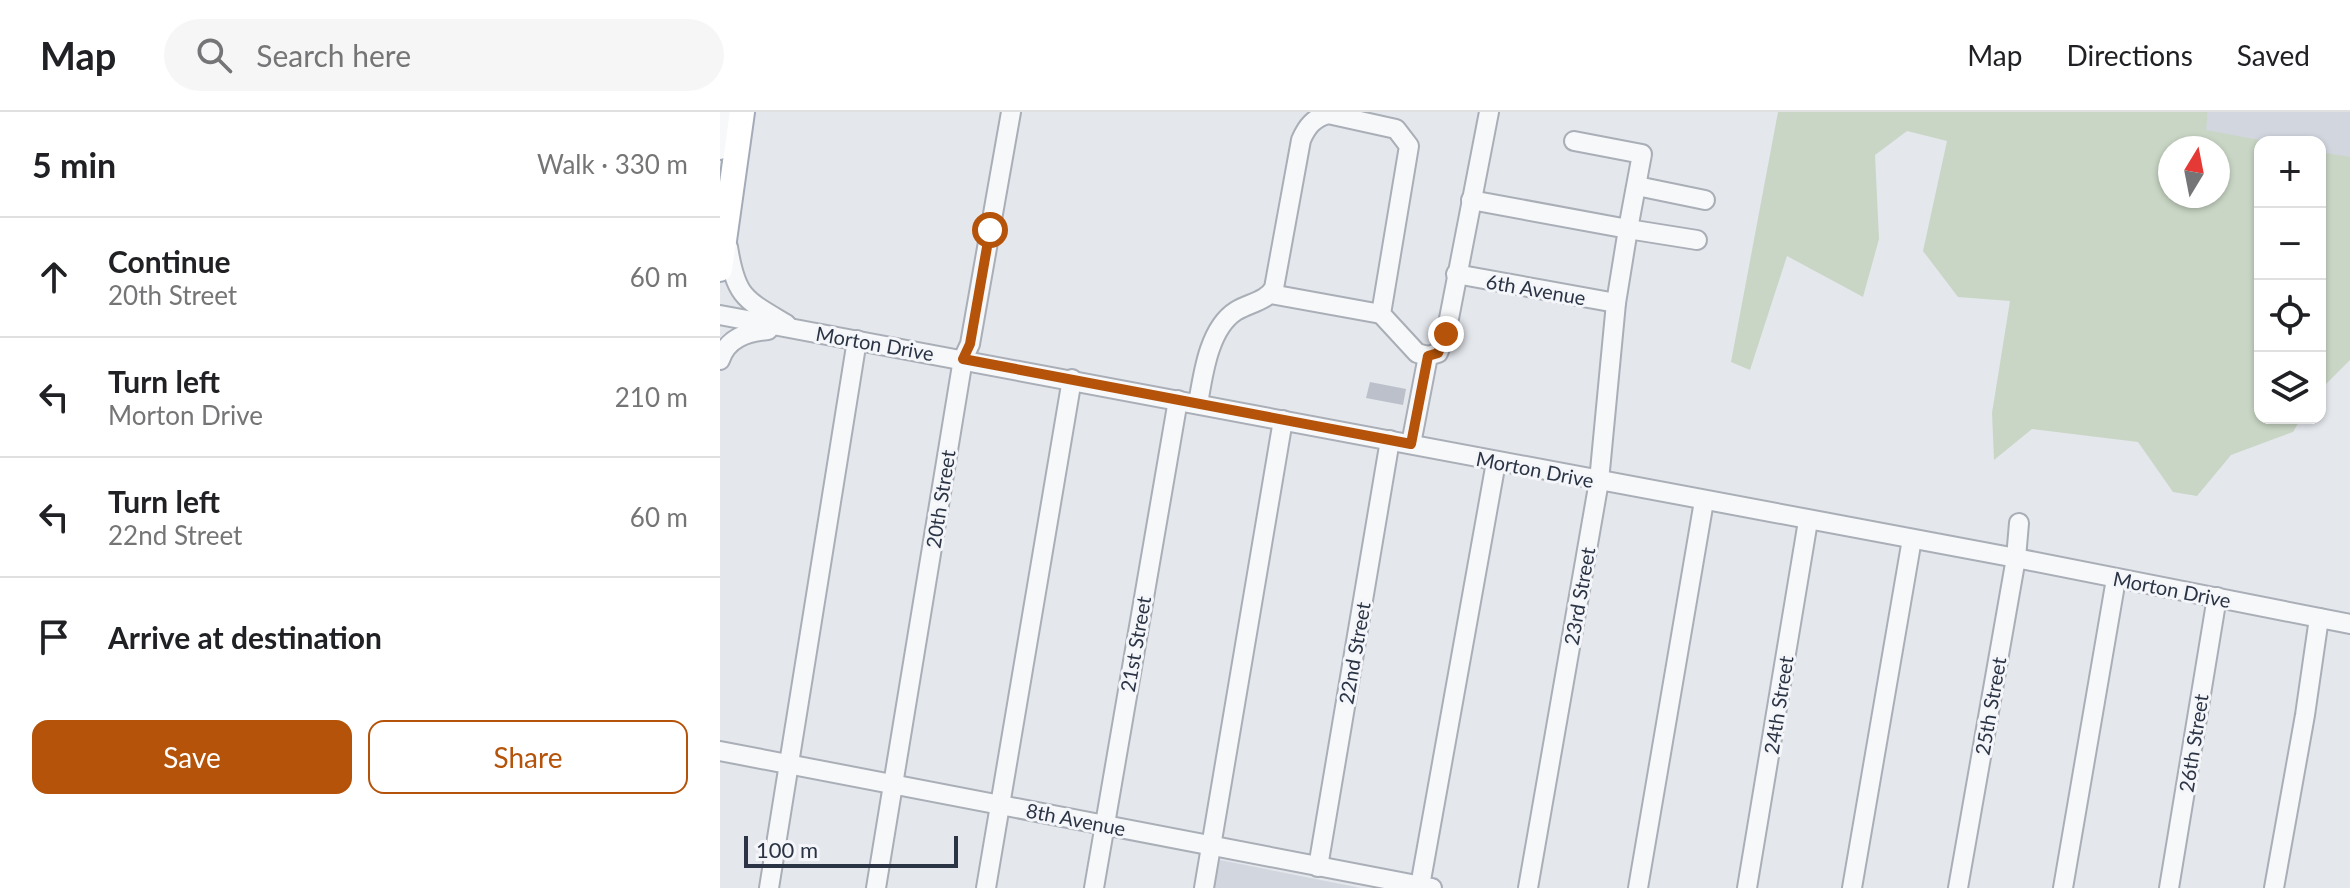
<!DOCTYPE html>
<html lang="en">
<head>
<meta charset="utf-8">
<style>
  body { margin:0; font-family:Lato,sans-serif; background:#f6f6f6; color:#202124 }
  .controls { position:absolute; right:24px; top:24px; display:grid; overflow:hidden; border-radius:16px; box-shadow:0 2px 6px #0004 }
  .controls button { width:72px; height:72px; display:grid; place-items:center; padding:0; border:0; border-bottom:2px solid #e0e0e0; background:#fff; color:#202124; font:40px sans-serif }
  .compass { position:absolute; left:1438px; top:24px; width:72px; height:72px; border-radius:50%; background:#fff; box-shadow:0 2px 6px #0004; rotate:10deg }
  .scale { position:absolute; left:24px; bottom:20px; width:214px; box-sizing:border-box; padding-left:8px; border:4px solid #2b3445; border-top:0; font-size:22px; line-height:28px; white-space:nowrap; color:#2b3445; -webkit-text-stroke:6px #f4f6f9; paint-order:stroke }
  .stop { position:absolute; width:24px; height:24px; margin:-18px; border:6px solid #b45309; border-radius:50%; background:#fff }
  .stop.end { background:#b45309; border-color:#fff; box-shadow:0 2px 8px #0008 }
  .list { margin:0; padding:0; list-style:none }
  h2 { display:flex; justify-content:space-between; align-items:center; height:104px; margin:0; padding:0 32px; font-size:34px }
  h2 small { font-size:26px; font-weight:400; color:#757577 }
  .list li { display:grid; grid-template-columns:52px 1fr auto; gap:24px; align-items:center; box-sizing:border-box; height:120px; padding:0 32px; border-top:2px solid #e0e0e0 }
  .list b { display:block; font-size:30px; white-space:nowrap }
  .list p { margin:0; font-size:26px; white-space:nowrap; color:#757577 }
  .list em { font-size:26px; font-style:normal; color:#757577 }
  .actions { display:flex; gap:16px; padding:24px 32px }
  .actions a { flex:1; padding:18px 0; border:2px solid #b45309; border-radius:16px; text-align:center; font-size:28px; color:#b45309 }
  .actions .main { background:#b45309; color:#fff }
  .icon { flex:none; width:44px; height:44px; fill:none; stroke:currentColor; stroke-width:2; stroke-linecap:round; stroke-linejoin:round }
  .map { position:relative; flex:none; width:1630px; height:776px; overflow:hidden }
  header { display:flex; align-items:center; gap:48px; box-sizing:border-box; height:112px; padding:0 40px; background:#fff; border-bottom:2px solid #e0e0e0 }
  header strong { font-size:38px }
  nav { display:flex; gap:44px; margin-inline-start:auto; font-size:28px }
  .search { width:560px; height:72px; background:#f6f6f6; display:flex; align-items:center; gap:20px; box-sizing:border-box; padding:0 28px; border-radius:44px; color:#757577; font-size:30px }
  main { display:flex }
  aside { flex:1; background:#fff }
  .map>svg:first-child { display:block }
  .built { fill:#d2d6de }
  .green { fill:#c9d6c5; fill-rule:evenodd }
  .building { fill:#bbc0ca }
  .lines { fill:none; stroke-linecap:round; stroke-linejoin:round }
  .minor-casing { stroke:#a9aeb7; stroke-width:22 }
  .major-casing { stroke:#a3abb8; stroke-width:28 }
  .minor { stroke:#f7f8fa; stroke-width:18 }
  .major { stroke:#fff; stroke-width:24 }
  .route { stroke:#b45309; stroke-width:10 }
  .labels { text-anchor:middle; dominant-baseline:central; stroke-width:6; stroke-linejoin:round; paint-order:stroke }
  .street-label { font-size:20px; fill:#2b3445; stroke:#f4f6f9 }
</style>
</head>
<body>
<header>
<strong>Map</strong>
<div class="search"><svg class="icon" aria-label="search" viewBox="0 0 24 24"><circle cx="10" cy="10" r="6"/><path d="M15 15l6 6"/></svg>Search here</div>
<nav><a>Map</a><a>Directions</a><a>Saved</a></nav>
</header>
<main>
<aside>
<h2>5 min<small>Walk · 330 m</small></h2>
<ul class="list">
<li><svg class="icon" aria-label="ahead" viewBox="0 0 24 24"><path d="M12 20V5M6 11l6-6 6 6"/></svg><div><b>Continue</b><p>20th Street</p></div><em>60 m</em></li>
<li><svg class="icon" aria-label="left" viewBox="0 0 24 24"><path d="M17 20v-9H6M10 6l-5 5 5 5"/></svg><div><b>Turn left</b><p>Morton Drive</p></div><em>210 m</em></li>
<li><svg class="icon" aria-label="left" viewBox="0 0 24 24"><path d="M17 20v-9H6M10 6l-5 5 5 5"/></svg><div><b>Turn left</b><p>22nd Street</p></div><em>60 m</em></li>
<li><svg class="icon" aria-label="arrive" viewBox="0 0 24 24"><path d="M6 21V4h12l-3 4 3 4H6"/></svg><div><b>Arrive at destination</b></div></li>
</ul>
<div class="actions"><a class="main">Save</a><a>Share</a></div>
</aside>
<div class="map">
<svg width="1630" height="776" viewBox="0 0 1630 776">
  <rect width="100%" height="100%" fill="#e4e7ec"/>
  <!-- built -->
  <g class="built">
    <path d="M1488 0H1630V58L1600 53V30H1540V43L1483 34Z"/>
    <path d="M495 747 641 776H491Z"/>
  </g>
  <!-- green -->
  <g class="green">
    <path d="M1058 0H1488L1486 18 1550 30H1540V306H1581L1573 320 1511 343 1477 384 1453 380 1418 330 1312 317 1274 348 1272 301 1290 189 1238 185 1203 139 1227 29 1187 19 1155 43 1159 127 1143 185 1067 144 1030 258 1011 250ZM1498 36V84H1450V36Z"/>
    <path d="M1600 40 1630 45V248L1600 278Z"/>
  </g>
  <!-- building -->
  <path class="building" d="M650 270 686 277 683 293 646 286Z"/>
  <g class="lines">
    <!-- minor casing -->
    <g class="minor-casing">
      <g id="minor">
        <path d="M854 29 922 42 908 117 977 128"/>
        <path d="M0 38 6 0"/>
        <path d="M917 74 985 88"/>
        <path d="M751 88 908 117 896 191 879 369 808 776"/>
        <path d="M8 135C16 185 24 187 66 212"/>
        <path d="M736 162 896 191"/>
        <path d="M551 182 661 202"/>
        <path d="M0 203 1296 446 1630 512"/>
        <path d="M0 248C7 226 27 220 48 218"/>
        <path d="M478 292C483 262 489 216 516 199 529 191 547 189 554 176L581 28C587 14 594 6 608 2L676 17 689 34 661 202 697 241 708 244"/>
        <path d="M691 332 708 244 718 241 726 222 769 0"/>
        <path d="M0 639 712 776"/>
        <path d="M598 755 670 328"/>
        <path d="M700 774 776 350"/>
        <path d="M49 776 137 228"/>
        <path d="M156 776 243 247 250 232 291 0"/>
        <path d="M266 776 352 267"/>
        <path d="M374 776 458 288"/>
        <path d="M484 776 563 308"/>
        <path d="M918 776 984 389"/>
        <path d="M1027 776 1088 409"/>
        <path d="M1132 776 1192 427"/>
        <path d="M1238 776 1296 446 1299 411"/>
        <path d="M1343 776 1396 467"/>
        <path d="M1449 776 1497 485"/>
        <path d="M1554 776 1585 603 1599 506"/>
      </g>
    </g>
    <!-- major casing -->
    <g class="major-casing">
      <path id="major" d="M0 157 22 0"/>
    </g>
    <!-- minor -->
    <use href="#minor" class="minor"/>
    <!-- major -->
    <use href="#major" class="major"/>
  </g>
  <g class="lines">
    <!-- route -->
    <path class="route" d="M270 118 250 232 243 247 691 332 708 244 718 241 726 222"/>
  </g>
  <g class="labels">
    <!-- street labels -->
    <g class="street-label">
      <text transform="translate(816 177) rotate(10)">6th Avenue</text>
      <text transform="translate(155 231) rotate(10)">Morton Drive</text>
      <text transform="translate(815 357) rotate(11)">Morton Drive</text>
      <text transform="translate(220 387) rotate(-81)">20th Street</text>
      <text transform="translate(1452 477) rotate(11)">Morton Drive</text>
      <text transform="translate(859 484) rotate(-80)">23rd Street</text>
      <text transform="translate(415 532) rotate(-80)">21st Street</text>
      <text transform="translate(634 541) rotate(-80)">22nd Street</text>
      <text transform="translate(1058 593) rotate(-81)">24th Street</text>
      <text transform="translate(1270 594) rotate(-80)">25th Street</text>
      <text transform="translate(1473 631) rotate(-81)">26th Street</text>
      <text transform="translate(356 707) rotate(11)">8th Avenue</text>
    </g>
  </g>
</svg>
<div class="controls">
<button>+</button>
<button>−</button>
<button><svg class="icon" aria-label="locate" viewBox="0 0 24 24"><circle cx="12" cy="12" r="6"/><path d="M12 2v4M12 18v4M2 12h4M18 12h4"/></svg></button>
<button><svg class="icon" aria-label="layers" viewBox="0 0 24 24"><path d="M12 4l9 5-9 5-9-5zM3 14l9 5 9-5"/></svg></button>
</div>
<svg class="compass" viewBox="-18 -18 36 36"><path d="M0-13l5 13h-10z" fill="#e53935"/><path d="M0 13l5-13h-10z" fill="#757577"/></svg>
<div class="scale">100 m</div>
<div class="stop" style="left:270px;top:118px"></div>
<div class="stop end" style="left:726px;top:222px"></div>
</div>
</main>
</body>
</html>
